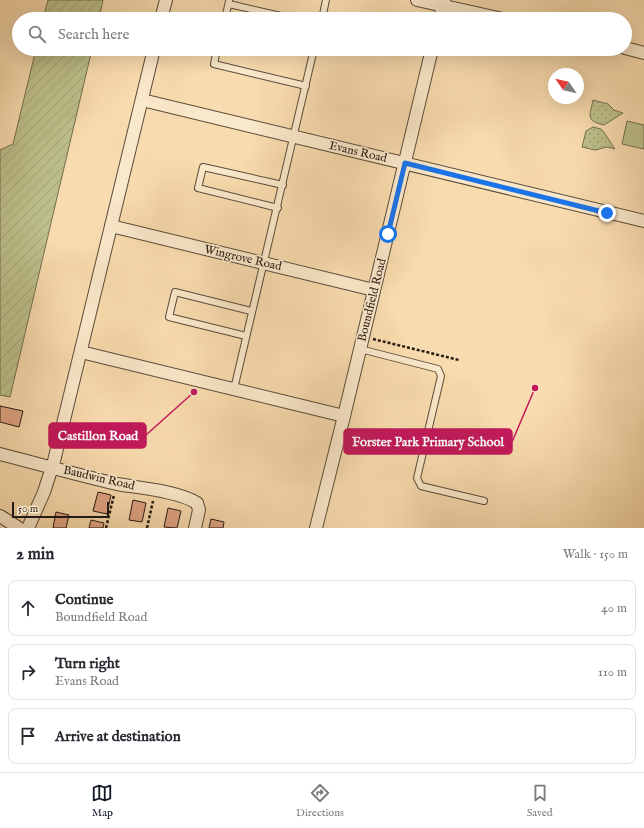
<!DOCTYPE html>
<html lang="en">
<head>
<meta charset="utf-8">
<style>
  body { margin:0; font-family:"IM FELL English",serif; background:#f2f2f3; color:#2b2b33 }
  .compass { position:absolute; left:548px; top:68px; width:36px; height:36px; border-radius:50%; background:#fff; box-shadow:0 4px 16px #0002; rotate:304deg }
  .scale { position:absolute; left:12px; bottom:10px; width:97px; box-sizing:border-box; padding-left:4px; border:2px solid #261c15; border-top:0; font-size:11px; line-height:14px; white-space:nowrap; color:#261c15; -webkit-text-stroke:3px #fae8ca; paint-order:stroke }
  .stop { position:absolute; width:12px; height:12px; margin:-9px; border:3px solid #1a73e8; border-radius:50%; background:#fff }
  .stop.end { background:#1a73e8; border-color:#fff; box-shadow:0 1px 4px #0008 }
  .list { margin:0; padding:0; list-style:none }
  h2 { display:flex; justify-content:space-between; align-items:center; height:52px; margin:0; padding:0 16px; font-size:17px }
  h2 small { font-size:13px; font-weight:400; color:#7c7c81 }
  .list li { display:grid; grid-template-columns:26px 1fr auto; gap:12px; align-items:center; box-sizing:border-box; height:56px; margin:0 8px 8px; padding:0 8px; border:1px solid #e1e1e2; border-radius:8px }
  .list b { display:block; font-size:15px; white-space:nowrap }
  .list p { margin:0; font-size:13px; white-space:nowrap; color:#7c7c81 }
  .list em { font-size:13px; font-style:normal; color:#7c7c81 }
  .icon { flex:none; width:22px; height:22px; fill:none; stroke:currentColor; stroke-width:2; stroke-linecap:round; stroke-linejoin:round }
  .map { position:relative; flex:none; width:644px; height:528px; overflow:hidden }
  .search { position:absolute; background:#fff; box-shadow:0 4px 16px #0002; left:12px; right:12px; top:12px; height:44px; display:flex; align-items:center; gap:10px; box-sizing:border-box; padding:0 14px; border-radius:22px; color:#7c7c81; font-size:15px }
  .sheet { height:244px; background:#fff }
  nav { display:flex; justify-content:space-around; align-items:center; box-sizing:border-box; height:56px; border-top:1px solid #e1e1e2; background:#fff; font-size:11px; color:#7c7c81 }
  nav a { display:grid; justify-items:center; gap:2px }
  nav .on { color:#111827 }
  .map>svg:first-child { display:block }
  .grass { fill:url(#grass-dots); stroke:#726e50 }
  .garden { fill:url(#garden-furrows); stroke:#726e50 }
  .pitch { fill:#bdc08b; stroke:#726e50 }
  .building { fill:#e0a483; stroke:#261c15 }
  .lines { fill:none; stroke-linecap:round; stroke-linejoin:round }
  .service-casing { stroke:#5a4c3b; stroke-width:8 }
  .minor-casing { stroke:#5a4c3b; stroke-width:14 }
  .path { stroke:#261c15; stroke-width:2.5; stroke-dasharray:3 2; stroke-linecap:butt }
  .service { stroke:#fae8ca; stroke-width:6 }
  .minor { stroke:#fae8ca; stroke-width:12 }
  .route { stroke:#1a73e8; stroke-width:5 }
  .labels { text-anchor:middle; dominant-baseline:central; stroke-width:3.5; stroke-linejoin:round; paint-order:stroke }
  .street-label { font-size:12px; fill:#261c15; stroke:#fae8ca }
  .leader { fill:none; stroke:#c2185b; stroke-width:1.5 }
  .callout-dot { fill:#c2185b; stroke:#fae8ca; stroke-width:1.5 }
  .callout { fill:#c2185b; stroke:#c2185b; stroke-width:1.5 }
  .callout-label { font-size:13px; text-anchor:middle; font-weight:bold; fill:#fff }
</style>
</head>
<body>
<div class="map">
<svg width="644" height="528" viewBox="0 0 644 528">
  <defs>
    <pattern id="grass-dots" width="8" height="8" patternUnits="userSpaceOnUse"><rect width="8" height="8" fill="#bdc08b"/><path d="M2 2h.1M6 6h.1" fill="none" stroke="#a2a477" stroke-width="1.8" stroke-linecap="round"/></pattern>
    <pattern id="garden-furrows" width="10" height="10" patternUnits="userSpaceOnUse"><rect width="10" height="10" fill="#bdc08b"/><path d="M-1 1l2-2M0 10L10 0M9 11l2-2" fill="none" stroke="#a2a477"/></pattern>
  </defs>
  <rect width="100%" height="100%" fill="#f8dbae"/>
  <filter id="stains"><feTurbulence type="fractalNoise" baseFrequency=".005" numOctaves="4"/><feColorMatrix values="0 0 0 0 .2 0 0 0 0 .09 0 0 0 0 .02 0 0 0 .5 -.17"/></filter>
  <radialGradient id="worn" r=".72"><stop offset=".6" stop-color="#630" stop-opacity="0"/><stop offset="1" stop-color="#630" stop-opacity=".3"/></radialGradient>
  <!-- grass -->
  <g class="grass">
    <path d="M593 100 608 104 614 110 623 113 604 125C585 121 590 115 593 100Z"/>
    <path d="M593 127 601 129 603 131 615 149 607 147 595 150 582 147 586 131Z"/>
  </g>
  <!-- garden -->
  <g class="garden">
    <path d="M48 0H103L99 19H43Z"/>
    <path d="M36 49H92L10 397 0 395V150L13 144Z"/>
  </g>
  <!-- pitch -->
  <path class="pitch" d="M627 121 644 125V149L622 144Z"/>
  <!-- building -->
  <g class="building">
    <path d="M0 406 23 411 19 427 0 422Z"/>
    <path d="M98 492 111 495 107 514 93 511Z"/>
    <path d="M133 500 146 503 142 522 129 520Z"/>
    <path d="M168 508 181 511 177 528 164 527Z"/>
    <path d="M56 512 69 515 66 528H53Z"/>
    <path d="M211 519 224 522 223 528H209Z"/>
    <path d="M91 520 104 523 103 528H89Z"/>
  </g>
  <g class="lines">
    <!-- service casing -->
    <g class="service-casing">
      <g id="service">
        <path d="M229 4 294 19"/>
        <path d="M225 19 229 1"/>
        <path d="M322 19 326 0"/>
        <path d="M217 49 214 64 306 86"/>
        <path d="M278 208 198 188 203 167 283 185"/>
        <path d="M246 336 169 317 175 292 251 311"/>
        <path d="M360 349 438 369 441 376 417 478 421 486 484 501"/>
        <path d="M234 389 314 49"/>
      </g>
    </g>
    <!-- minor casing -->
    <g class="minor-casing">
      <g id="minor">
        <path d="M417 0 503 19"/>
        <path d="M161 19 166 0"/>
        <path d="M440 19 444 0"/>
        <path d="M625 48 644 53"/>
        <path d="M142 100 644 221"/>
        <path d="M111 226 374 290"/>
        <path d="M81 352 344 416"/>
        <path d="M0 454C39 464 78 475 117 484 139 488 178 491 197 503L199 510 195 528"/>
        <path d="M0 516 19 528"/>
        <path d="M28 528 44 492 54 461 154 49"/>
        <path d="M316 528 344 416 432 49"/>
      </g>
    </g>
    <!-- path -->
    <g class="path">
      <path d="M373 339 459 360"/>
      <path d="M106 528 114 495"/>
      <path d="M147 528 153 501"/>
    </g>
    <!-- service -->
    <use href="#service" class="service"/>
    <!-- minor -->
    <use href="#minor" class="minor"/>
  </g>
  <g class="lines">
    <!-- route -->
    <path class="route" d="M388 234 405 163 607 213"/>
  </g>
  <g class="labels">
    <!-- street labels -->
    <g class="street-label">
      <text transform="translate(358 152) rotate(13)">Evans Road</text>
      <text transform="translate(243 258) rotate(13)">Wingrove Road</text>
      <text transform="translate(372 300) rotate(-76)">Boundfield Road</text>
      <text transform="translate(99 478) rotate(13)">Baudwin Road</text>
    </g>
  </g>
  <!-- callouts -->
  <path class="leader" d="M194 392L146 435M535 388L512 442"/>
  <g class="callout-dot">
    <circle cx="194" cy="392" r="4"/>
    <circle cx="535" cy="388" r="4"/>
  </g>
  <g class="callout">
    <rect x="49" y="423" width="97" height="25" rx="4"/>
    <rect x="344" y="429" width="168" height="25" rx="4"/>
  </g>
  <g class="callout-label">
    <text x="98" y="440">Castillon Road</text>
    <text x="428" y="446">Forster Park Primary School</text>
  </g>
  <rect width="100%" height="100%" filter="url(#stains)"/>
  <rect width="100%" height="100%" fill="url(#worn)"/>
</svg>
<svg class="compass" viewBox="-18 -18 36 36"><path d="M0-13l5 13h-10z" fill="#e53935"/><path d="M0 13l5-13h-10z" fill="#7c7c81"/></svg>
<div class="scale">50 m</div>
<div class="stop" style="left:388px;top:234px"></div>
<div class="stop end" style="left:607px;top:213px"></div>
<div class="search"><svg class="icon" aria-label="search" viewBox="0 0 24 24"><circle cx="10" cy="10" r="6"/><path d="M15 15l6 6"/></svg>Search here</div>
</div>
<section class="sheet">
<h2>2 min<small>Walk · 150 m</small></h2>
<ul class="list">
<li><svg class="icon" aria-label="ahead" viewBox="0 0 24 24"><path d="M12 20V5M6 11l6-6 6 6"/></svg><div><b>Continue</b><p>Boundfield Road</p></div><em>40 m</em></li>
<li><svg class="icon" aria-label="right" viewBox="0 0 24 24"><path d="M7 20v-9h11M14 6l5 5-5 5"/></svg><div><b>Turn right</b><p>Evans Road</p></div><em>110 m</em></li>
<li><svg class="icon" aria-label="arrive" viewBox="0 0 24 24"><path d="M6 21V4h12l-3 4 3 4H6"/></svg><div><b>Arrive at destination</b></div></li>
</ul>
</section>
<nav>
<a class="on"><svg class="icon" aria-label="map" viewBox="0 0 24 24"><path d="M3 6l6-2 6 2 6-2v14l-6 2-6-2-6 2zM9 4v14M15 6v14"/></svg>Map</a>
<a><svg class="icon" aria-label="directions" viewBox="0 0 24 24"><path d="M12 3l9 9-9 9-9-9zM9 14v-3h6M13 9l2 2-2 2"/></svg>Directions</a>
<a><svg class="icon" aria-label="saved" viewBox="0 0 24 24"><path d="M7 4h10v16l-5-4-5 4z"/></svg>Saved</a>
</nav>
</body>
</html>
